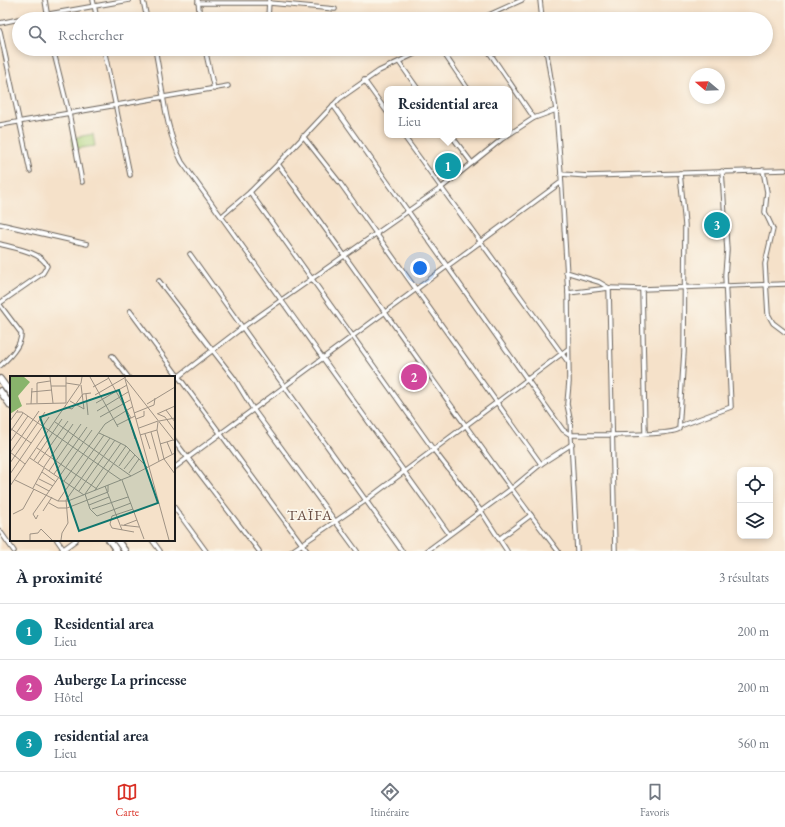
<!DOCTYPE html>
<html lang="fr">
<head>
<meta charset="utf-8">
<style>
  body { margin:0; font-family:"EB Garamond",serif; background:#f2f2f3; color:#1f2937 }
  .controls { position:absolute; right:12px; bottom:12px; display:grid; overflow:hidden; border-radius:8px; box-shadow:0 2px 6px #0003 }
  .controls button { width:36px; height:36px; display:grid; place-items:center; padding:0; border:0; border-bottom:1px solid #e0e1e3; background:#fff; color:#1f2937; font:20px sans-serif }
  .compass { position:absolute; left:689px; top:68px; width:36px; height:36px; border-radius:50%; background:#fff; box-shadow:0 2px 6px #0003; rotate:289deg }
  .you { position:absolute; left:420px; top:268px; width:14px; height:14px; margin:-10px; border:3px solid #fff; border-radius:50%; background:#1a73e8; box-shadow:0 0 0 6px #1a73e833 }
  .badge { display:grid; place-items:center; width:26px; height:26px; border-radius:50%; background:#d93025; color:#fff; font-size:13px; font-weight:700 }
  .pin { position:absolute; translate:-50% -50%; border:2px solid #fff; box-shadow:0 1px 4px #0006 }
  .popup { position:absolute; left:384px; top:86px; width:128px; height:52px; box-sizing:border-box; display:grid; place-content:center; border-radius:8px; background:#fff; filter:drop-shadow(0 1px 3px #0005); font-size:13px; white-space:nowrap; color:#747a83 }
  .popup b { font-size:15px; color:#1f2937 }
  .popup::after { content:''; position:absolute; left:50%; top:100%; margin-left:-8px; border:8px solid transparent; border-top-color:#fff }
  .list { margin:0; padding:0; list-style:none }
  h2 { display:flex; justify-content:space-between; align-items:center; height:52px; margin:0; padding:0 16px; font-size:17px }
  h2 small { font-size:13px; font-weight:400; color:#747a83 }
  .list li { display:grid; grid-template-columns:26px 1fr auto; gap:12px; align-items:center; box-sizing:border-box; height:56px; padding:0 16px; border-top:1px solid #e0e1e3 }
  .list b { display:block; font-size:15px; white-space:nowrap }
  .list p { margin:0; font-size:13px; white-space:nowrap; color:#747a83 }
  .list em { font-size:13px; font-style:normal; color:#747a83 }
  .icon { flex:none; width:22px; height:22px; fill:none; stroke:currentColor; stroke-width:2; stroke-linecap:round; stroke-linejoin:round }
  .map { position:relative; flex:none; width:785px; height:551px; overflow:hidden }
  .search { position:absolute; background:#fff; box-shadow:0 2px 6px #0003; left:12px; right:12px; top:12px; height:44px; display:flex; align-items:center; gap:10px; box-sizing:border-box; padding:0 14px; border-radius:22px; color:#747a83; font-size:15px }
  .sheet { height:220px; background:#fff }
  nav { display:flex; justify-content:space-around; align-items:center; box-sizing:border-box; height:56px; border-top:1px solid #e0e1e3; background:#fff; font-size:11px; color:#747a83 }
  nav a { display:grid; justify-items:center; gap:2px }
  nav .on { color:#d93025 }
  .map>svg:first-child { display:block }
  .green { fill:#acd27c; stroke:#64774c }
  .lines { fill:none; stroke-linecap:round; stroke-linejoin:round }
  .minor-casing { stroke:#686159; stroke-width:5.5 }
  .trunk-casing { stroke:#686159; stroke-width:8 }
  .minor { stroke:#fff; stroke-width:3.5 }
  .trunk { stroke:#fff; stroke-width:5.5 }
  .labels { text-anchor:middle; dominant-baseline:central; stroke-width:3.5; stroke-linejoin:round; paint-order:stroke }
  .quarter-label { font-size:15px; letter-spacing:1px; fill:#694e44; stroke:#fbf7ec }
  .inset-road { fill:none; stroke:#9e9284; stroke-width:1 }
  .view { fill:#0f766e; fill-opacity:0.15; stroke:#0f766e; stroke-width:2 }
  .inset-edge { fill:none; stroke:#1c1c1c; stroke-width:2 }
</style>
</head>
<body>
<div class="map">
<svg width="785" height="551" viewBox="0 0 785 551">
  <rect width="100%" height="100%" fill="#fbf7ec"/>
  <filter id="ink" filterUnits="userSpaceOnUse"><feTurbulence type="fractalNoise" baseFrequency=".025" numOctaves="2"/><feDisplacementMap in="SourceGraphic" scale="8" xChannelSelector="R" yChannelSelector="G"/><feConvolveMatrix kernelMatrix="1 2 1 2 8 2 1 2 1" color-interpolation-filters="sRGB"/></filter>
  <filter id="wash" filterUnits="userSpaceOnUse"><feTurbulence type="fractalNoise" baseFrequency=".012" numOctaves="4" result="noise"/><feDisplacementMap in="SourceGraphic" scale="16" xChannelSelector="R" yChannelSelector="G"/><feGaussianBlur stdDeviation="0.9" result="paint"/><feColorMatrix in="noise" values="0 0 0 0 0 0 0 0 0 0 0 0 0 0 0 0 0 1.4 0 .05"/><feComposite in="paint" operator="in"/></filter>
  <g filter="url(#wash)">
    <rect width="100%" height="100%" fill="#f5e1c9"/>
    <!-- green -->
    <path class="green" d="M93 134 95 146 73 149 72 138Z"/>
  </g>
  <g filter="url(#ink)">
    <g class="lines">
      <!-- minor casing -->
      <g class="minor-casing">
        <g id="minor">
          <path d="M45 0 48 19"/>
          <path d="M93 0 97 19"/>
          <path d="M143 0 147 19"/>
          <path d="M198 0 200 19"/>
          <path d="M540 0 542 19"/>
          <path d="M198 3H270L335 9"/>
          <path d="M21 19 129 0"/>
          <path d="M268 19 269 0"/>
          <path d="M480 19 522 0"/>
          <path d="M0 23 19 19"/>
          <path d="M0 31 30 171"/>
          <path d="M53 49 69 113 82 182"/>
          <path d="M104 49 130 175"/>
          <path d="M155 49C163 87 164 127 182 162L449 534"/>
          <path d="M205 49 214 89"/>
          <path d="M425 49 379 71 339 99 278 164C373 292 461 424 558 551"/>
          <path d="M441 49 468 89"/>
          <path d="M487 49 534 118"/>
          <path d="M546 49 556 110 561 174 568 293 569 382 567 404 570 419 577 551"/>
          <path d="M399 62 418 89"/>
          <path d="M364 80 387 112"/>
          <path d="M333 105 563 430 571 435C587 435 672 436 679 429L684 352 685 225 680 173"/>
          <path d="M0 125 228 86"/>
          <path d="M403 135 568 362"/>
          <path d="M451 135 472 163"/>
          <path d="M303 136 340 183 541 464"/>
          <path d="M763 170 767 192 765 212 773 229 765 264 768 314 773 323 785 332"/>
          <path d="M561 174 588 176 785 170"/>
          <path d="M250 192 433 449 481 511 507 551"/>
          <path d="M222 216 250 192 278 164"/>
          <path d="M0 224 87 244"/>
          <path d="M0 244C14 248 42 252 47 266L43 273 0 303"/>
          <path d="M190 254 402 551"/>
          <path d="M566 272 599 282 609 288 615 551"/>
          <path d="M159 281 234 378 253 409 357 551"/>
          <path d="M642 289 645 433"/>
          <path d="M568 293 609 288 642 289 785 284"/>
          <path d="M0 305 21 333C22 345 9 358 0 366"/>
          <path d="M130 311 307 551"/>
          <path d="M112 356 128 377"/>
          <path d="M174 380 243 327 441 188 502 139 534 118 556 110"/>
          <path d="M680 426 731 407 725 275 727 250 722 171"/>
          <path d="M174 440 259 551"/>
          <path d="M174 468 560 183"/>
          <path d="M174 507 206 551"/>
          <path d="M0 531 14 551"/>
          <path d="M499 539 531 515"/>
          <path d="M57 540 64 550"/>
          <path d="M152 540 160 551"/>
          <path d="M61 551 76 540"/>
          <path d="M292 551 365 501 568 349"/>
          <path d="M427 551 511 489 541 464 572 444"/>
        </g>
      </g>
      <!-- trunk casing -->
      <g class="trunk-casing">
        <g id="trunk">
          <path d="M0 379 11 394"/>
          <path d="M0 391 11 406"/>
          <path d="M109 540 117 551"/>
          <path d="M117 540 125 551"/>
        </g>
      </g>
      <!-- minor -->
      <use href="#minor" class="minor"/>
      <!-- trunk -->
      <use href="#trunk" class="trunk"/>
    </g>
  </g>
  <g class="labels">
    <!-- quarter labels -->
    <g class="quarter-label">
      <text x="310" y="514">TAÏFA</text>
    </g>
  </g>
  <!-- overview -->
  <g transform="translate(10 376)">
    <rect width="165" height="165" fill="#f5e1c9"/>
    <path d="M0 1H14L20 6 8 20 12 30 0 38Z" fill="#89b46c"/>
    <path class="inset-road" d="M40 1 43 27M56 1V27M80 1 108 51M98 1 121 42M114 1 165 66M115 3 159 164M56 7 69 9M41 10H56M83 11 99 2M21 16 42 14M76 18 78 39M85 19 116 1M60 25 74 33 71 9M27 27V7L40 5M86 27 117 9M16 28 56 27M21 28 22 12M137 28 165 11M55 31 62 33 73 18 81 17M156 34 165 46M87 35 118 16M7 36H12L111 104M124 37 144 29 145 22M147 38 165 30M148 38 155 41 165 55M90 41 120 24M119 43 125 63M126 43 134 40V35M0 45 8 34M149 45 165 42M45 46 121 100M148 46 147 54 154 83 165 98M107 49 125 40M0 52 21 67M129 52 148 45M0 56 13 37M141 56 149 85M89 57 100 62M135 58 140 73M130 59 147 54M0 66 18 40M157 66 162 78M111 67 75 118 80 133 87 140 121 127M150 68 163 64M27 72 87 113M0 76 15 88M0 77 29 35M20 82 74 119M24 84 52 43M0 87 35 36M28 87 58 45M109 90 120 74M34 91 63 48M114 93 125 79M39 95 71 48M32 96 46 106M119 97 129 83M0 98 39 41M44 98 77 51M29 103 43 110M5 104 48 125H58L121 100 165 77M112 104 134 163M54 105 95 48 122 31M26 108 39 115M0 110 71 7 72 1M95 110 112 154M23 112 34 92M85 114 116 70M69 115 105 64M48 125 94 59M39 127 48 132H57L98 116V109M79 129 99 121M82 133 118 121M123 133 102 140 100 148 102 152 124 156M33 135 42 121M3 138 13 133 24 113M28 139 26 143 23 138 82 54M111 149 129 151M114 149 127 144M20 164V158L28 157 31 153 42 164M51 164 52 157 58 147 56 124 100 62 116 70 137 91"/>
    <path class="view" d="M109 14 148 127 69 155 30 41Z"/>
    <rect width="165" height="165" class="inset-edge"/>
  </g>
</svg>
<div class="controls">
<button><svg class="icon" aria-label="locate" viewBox="0 0 24 24"><circle cx="12" cy="12" r="6"/><path d="M12 2v4M12 18v4M2 12h4M18 12h4"/></svg></button>
<button><svg class="icon" aria-label="layers" viewBox="0 0 24 24"><path d="M12 4l9 5-9 5-9-5zM3 14l9 5 9-5"/></svg></button>
</div>
<svg class="compass" viewBox="-18 -18 36 36"><path d="M0-13l5 13h-10z" fill="#e53935"/><path d="M0 13l5-13h-10z" fill="#747a83"/></svg>
<div class="you"></div>
<div class="pin badge" style="left:448px;top:166px;background:#0f9aa8">1</div>
<div class="popup"><b>Residential area</b>Lieu</div>
<div class="pin badge" style="left:414px;top:377px;background:#d1479c">2</div>
<div class="pin badge" style="left:717px;top:225px;background:#0f9aa8">3</div>
<div class="search"><svg class="icon" aria-label="search" viewBox="0 0 24 24"><circle cx="10" cy="10" r="6"/><path d="M15 15l6 6"/></svg>Rechercher</div>
</div>
<section class="sheet">
<h2>À proximité<small>3 résultats</small></h2>
<ul class="list">
<li><span class="badge" style="background:#0f9aa8">1</span><div><b>Residential area</b><p>Lieu</p></div><em>200 m</em></li>
<li><span class="badge" style="background:#d1479c">2</span><div><b>Auberge La princesse</b><p>Hôtel</p></div><em>200 m</em></li>
<li><span class="badge" style="background:#0f9aa8">3</span><div><b>residential area</b><p>Lieu</p></div><em>560 m</em></li>
</ul>
</section>
<nav>
<a class="on"><svg class="icon" aria-label="map" viewBox="0 0 24 24"><path d="M3 6l6-2 6 2 6-2v14l-6 2-6-2-6 2zM9 4v14M15 6v14"/></svg>Carte</a>
<a><svg class="icon" aria-label="directions" viewBox="0 0 24 24"><path d="M12 3l9 9-9 9-9-9zM9 14v-3h6M13 9l2 2-2 2"/></svg>Itinéraire</a>
<a><svg class="icon" aria-label="saved" viewBox="0 0 24 24"><path d="M7 4h10v16l-5-4-5 4z"/></svg>Favoris</a>
</nav>
</body>
</html>
